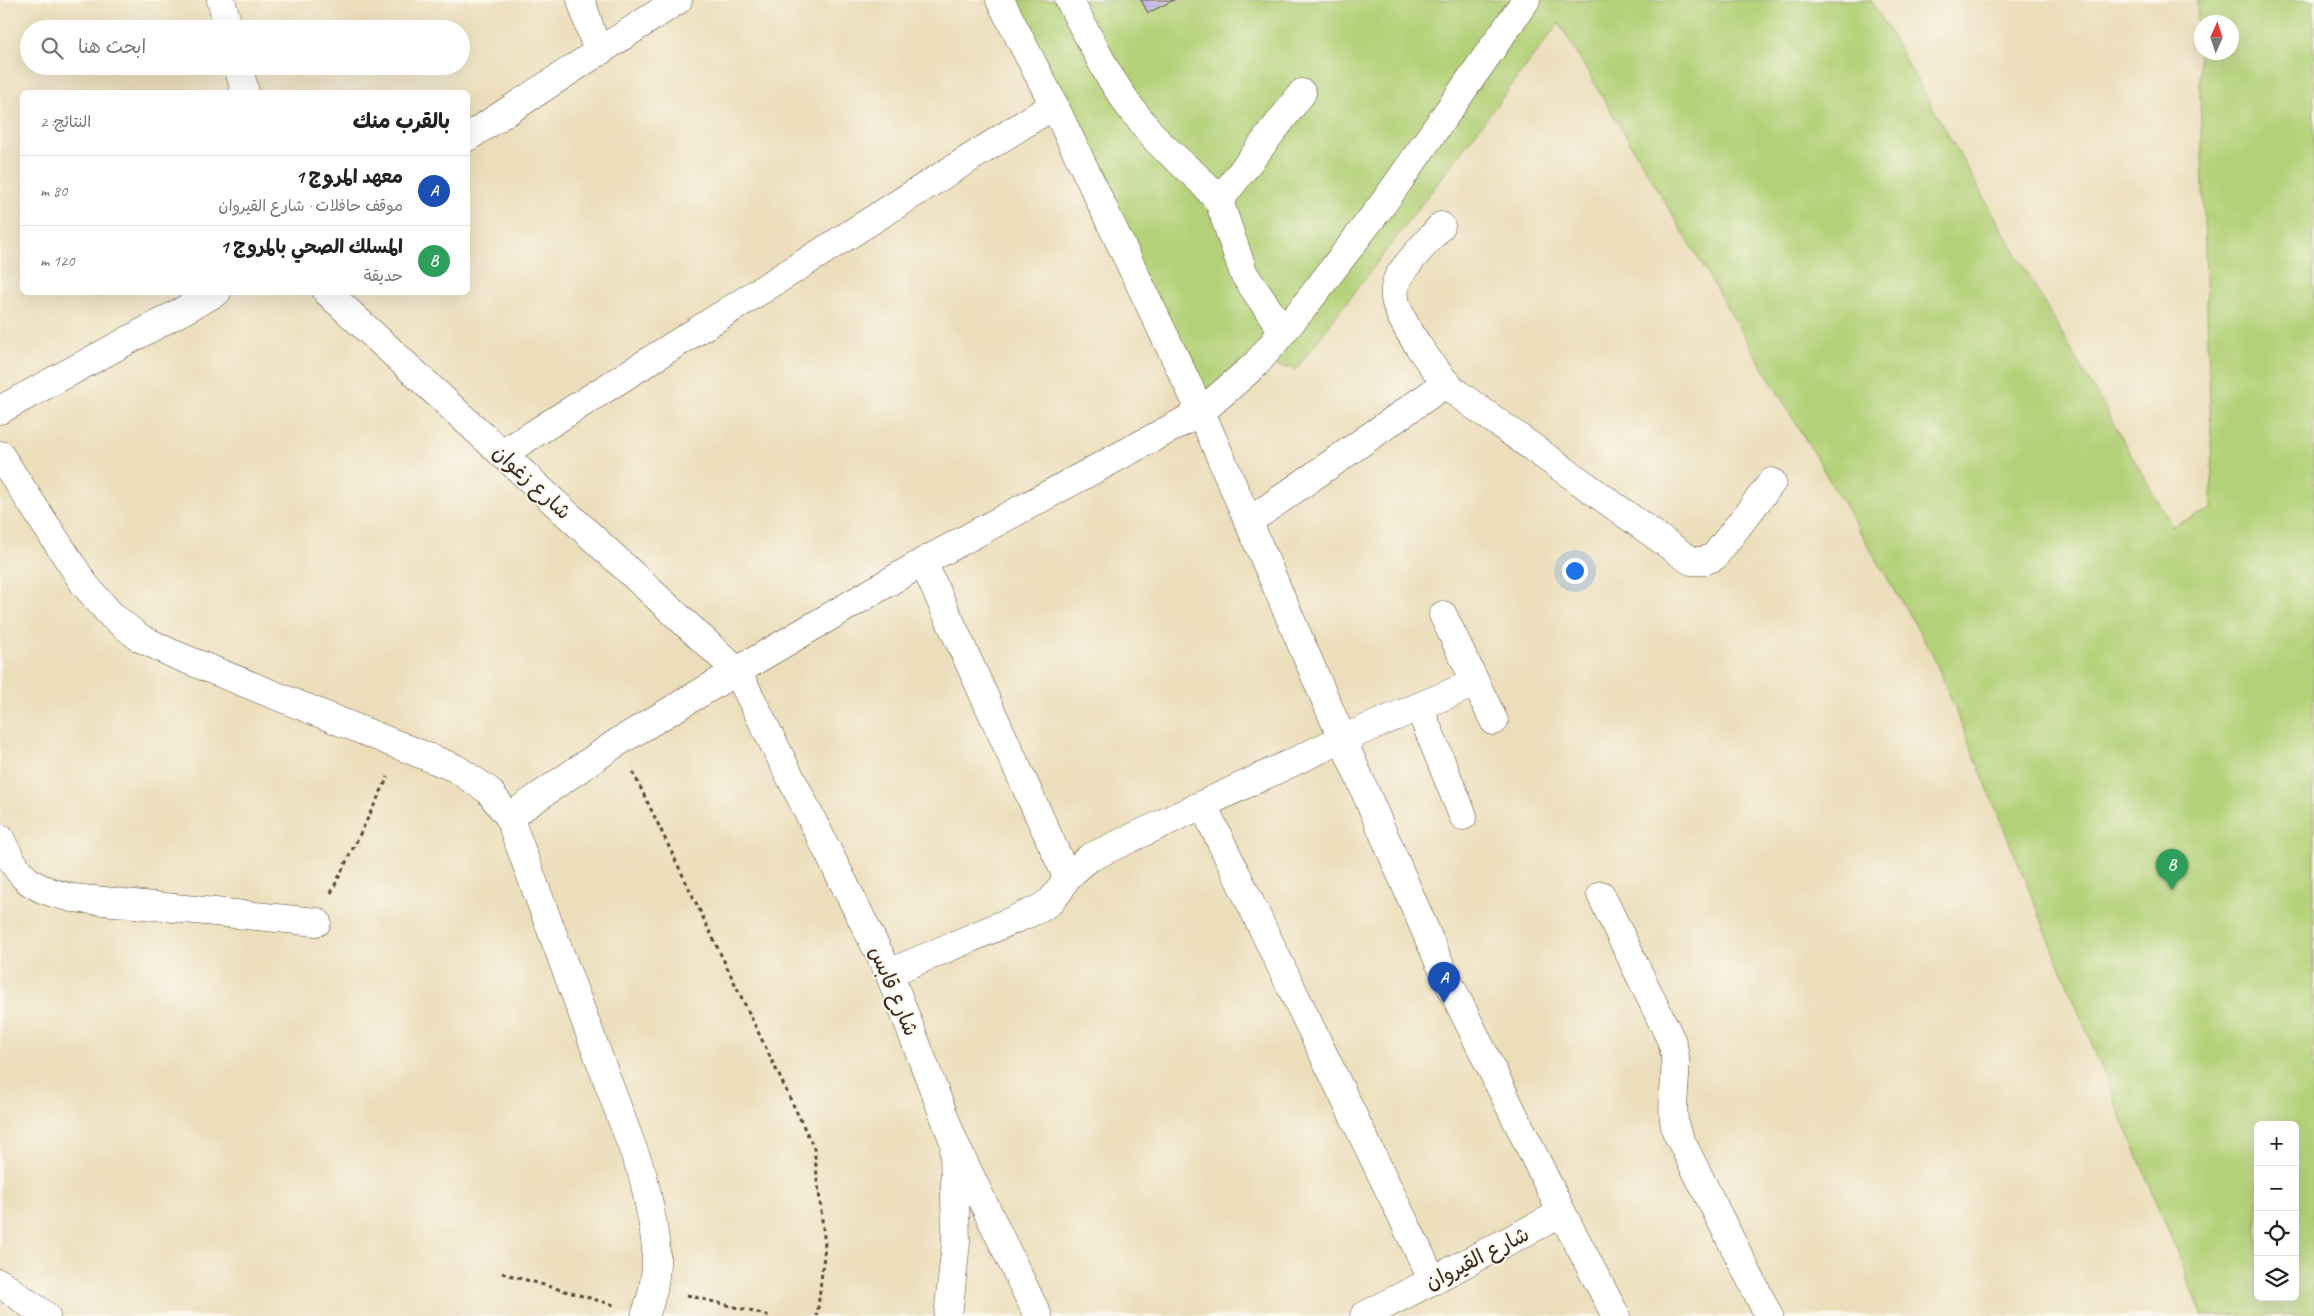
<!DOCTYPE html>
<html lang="ar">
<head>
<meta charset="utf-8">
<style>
  body { margin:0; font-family:Caveat,"Playpen Sans Arabic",sans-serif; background:#f2f2f2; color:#222; direction:rtl }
  .controls { position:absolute; right:15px; bottom:15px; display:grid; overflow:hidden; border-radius:8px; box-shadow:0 5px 20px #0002 }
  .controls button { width:45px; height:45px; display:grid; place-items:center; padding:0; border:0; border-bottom:1px solid #e0e0e0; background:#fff; color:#222; font:25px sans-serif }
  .compass { position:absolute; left:2194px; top:15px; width:45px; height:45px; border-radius:50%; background:#fff; box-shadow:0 5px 20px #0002; rotate:3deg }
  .you { position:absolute; left:1574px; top:570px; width:18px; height:18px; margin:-12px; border:4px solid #fff; border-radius:50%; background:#1a73e8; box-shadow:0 0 0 8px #1a73e833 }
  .badge { display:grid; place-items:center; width:32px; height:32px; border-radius:50%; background:#1a73e8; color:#fff; font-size:16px; font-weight:700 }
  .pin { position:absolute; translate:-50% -41px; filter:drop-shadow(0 1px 2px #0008) }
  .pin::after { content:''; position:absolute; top:26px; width:18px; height:15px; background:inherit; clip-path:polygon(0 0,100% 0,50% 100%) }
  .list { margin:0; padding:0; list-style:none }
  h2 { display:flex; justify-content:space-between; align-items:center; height:65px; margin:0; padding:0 20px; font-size:21px }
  h2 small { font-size:16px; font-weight:400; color:#767676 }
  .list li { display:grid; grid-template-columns:32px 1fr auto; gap:15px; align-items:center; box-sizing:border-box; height:70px; padding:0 20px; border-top:1px solid #e0e0e0 }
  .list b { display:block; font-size:19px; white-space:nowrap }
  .list p { margin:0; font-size:16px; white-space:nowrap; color:#767676 }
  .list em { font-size:16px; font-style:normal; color:#767676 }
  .icon { flex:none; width:28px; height:28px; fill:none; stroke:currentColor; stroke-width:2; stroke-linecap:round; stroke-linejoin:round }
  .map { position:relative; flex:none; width:2314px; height:1316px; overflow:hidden; direction:ltr }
  .search { position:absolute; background:#fff; box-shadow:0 5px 20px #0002; left:20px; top:20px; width:450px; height:55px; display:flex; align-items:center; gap:12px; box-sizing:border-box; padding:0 18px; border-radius:28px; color:#767676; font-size:19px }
  .panel { position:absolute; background:#fff; box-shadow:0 5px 20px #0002; left:20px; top:90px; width:450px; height:205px; border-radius:8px; direction:rtl }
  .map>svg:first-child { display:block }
  .green { fill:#b3d178; stroke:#777e4b; fill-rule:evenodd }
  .building { fill:#b1a4e7 }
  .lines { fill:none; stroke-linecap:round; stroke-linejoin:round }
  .minor-casing { stroke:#564536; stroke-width:29 }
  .path { stroke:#564536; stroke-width:3; stroke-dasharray:4 4; stroke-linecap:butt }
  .minor { stroke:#fff; stroke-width:28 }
  .labels { text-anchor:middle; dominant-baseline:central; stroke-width:4; stroke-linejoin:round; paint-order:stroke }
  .street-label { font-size:21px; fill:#3b2a1e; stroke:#fbf7ec }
</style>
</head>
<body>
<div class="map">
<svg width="2314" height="1316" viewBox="0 0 2314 1316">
  <rect width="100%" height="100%" fill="#fbf7ec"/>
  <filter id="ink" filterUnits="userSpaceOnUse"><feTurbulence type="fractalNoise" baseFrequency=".02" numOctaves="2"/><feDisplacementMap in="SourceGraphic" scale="10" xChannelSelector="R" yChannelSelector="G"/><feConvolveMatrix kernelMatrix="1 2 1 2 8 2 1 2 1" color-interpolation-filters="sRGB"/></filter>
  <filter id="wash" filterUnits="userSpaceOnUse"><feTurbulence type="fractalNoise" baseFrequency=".0096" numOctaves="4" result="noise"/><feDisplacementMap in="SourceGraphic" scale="20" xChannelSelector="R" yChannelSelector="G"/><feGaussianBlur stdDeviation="1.12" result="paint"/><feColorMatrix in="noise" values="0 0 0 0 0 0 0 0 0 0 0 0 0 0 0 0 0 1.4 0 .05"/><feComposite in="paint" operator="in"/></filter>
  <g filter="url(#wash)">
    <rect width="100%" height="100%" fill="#ecdebb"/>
    <!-- green -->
    <path class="green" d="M998 0H1871L2172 526 2212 509V467L2197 0H2314V1316H2203L1933 655 1559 23 1296 369 1249 361 1204 400ZM2202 22H2232V52H2202ZM2258 1125H2295V1297H2258Z"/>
    <g id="blocks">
      <!-- building -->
      <path class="building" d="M1141 0H1174L1148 13Z"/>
    </g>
  </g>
  <g filter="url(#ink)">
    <use href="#blocks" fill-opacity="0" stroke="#564536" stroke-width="1"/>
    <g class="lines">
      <!-- minor casing -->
      <g class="minor-casing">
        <g id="minor">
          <path d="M221 0 229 29"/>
          <path d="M581 0 598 53"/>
          <path d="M1000 0 1054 105 1201 412 1438 960 1562 1213 1616 1316"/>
          <path d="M1069 0 1108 74 1129 106 1158 142 1200 180 1219 201 1244 274 1283 331"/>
          <path d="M238 66 245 92"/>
          <path d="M468 137 678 0"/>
          <path d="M1219 201 1302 93"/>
          <path d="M1441 226C1429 240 1408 261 1399 276 1395 282 1394 292 1395 298 1398 321 1439 379 1458 394L1691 561H1703L1714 557 1772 482"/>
          <path d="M327 292 737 671 889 973 954 1142 1038 1316"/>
          <path d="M0 410 217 292"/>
          <path d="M502 454 1054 105"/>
          <path d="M0 455 85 585 111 615 140 638 173 654 455 768 488 790 509 817 643 1176C654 1227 665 1266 645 1316"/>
          <path d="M1248 522 1445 384"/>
          <path d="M923 562 1067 877"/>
          <path d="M1443 615 1494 721"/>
          <path d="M1419 707 1463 816"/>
          <path d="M1203 805 1433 1281"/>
          <path d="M509 817 618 742 737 671 923 562 1201 412 1256 364 1303 308 1385 201 1526 0"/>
          <path d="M0 838C20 879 28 888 73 898L317 922"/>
          <path d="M1601 895 1672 1042C1681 1072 1668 1101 1676 1131L1769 1316"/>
          <path d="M889 973 1039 909 1051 901 1059 891 1067 877 1089 858 1342 739 1475 683"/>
          <path d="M0 1283 46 1316"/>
          <path d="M948 1316 956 1243 954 1151"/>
          <path d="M1364 1316 1562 1213"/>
        </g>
      </g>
      <!-- path -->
      <g class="path">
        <path d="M633 772 814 1148 825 1246 817 1316"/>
        <path d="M331 893 388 777"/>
        <path d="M502 1273 614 1305"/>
        <path d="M687 1295 770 1316"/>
      </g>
      <!-- minor -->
      <use href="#minor" class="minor"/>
    </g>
  </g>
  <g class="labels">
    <!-- street labels -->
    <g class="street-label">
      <text transform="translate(532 482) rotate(43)">شارع زغوان</text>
      <text transform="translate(894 991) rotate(67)">شارع قابس</text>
      <text transform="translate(1477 1258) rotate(-27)">شارع القيروان</text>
    </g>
  </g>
</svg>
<div class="controls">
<button>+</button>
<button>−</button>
<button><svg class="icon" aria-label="locate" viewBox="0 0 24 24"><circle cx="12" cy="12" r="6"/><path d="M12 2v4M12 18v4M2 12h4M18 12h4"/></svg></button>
<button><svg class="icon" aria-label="layers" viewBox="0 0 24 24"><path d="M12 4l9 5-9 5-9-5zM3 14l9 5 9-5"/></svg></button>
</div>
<svg class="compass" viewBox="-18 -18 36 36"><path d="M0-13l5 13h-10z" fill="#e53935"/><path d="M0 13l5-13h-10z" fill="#767676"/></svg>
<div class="you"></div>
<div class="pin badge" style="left:1444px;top:1003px;background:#1a4fb4">A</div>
<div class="pin badge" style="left:2172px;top:890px;background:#2e9e5b">B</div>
<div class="search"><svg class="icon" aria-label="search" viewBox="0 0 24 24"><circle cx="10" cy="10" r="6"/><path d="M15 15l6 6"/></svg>ابحث هنا</div>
<section class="panel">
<h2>بالقرب منك<small>النتائج: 2</small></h2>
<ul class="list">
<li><span class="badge" style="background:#1a4fb4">A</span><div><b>معهد المروج 1</b><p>موقف حافلات · شارع القيروان</p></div><em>80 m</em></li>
<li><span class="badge" style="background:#2e9e5b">B</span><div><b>المسلك الصحي بالمروج 1</b><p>حديقة</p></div><em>120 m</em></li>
</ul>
</section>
</div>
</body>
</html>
